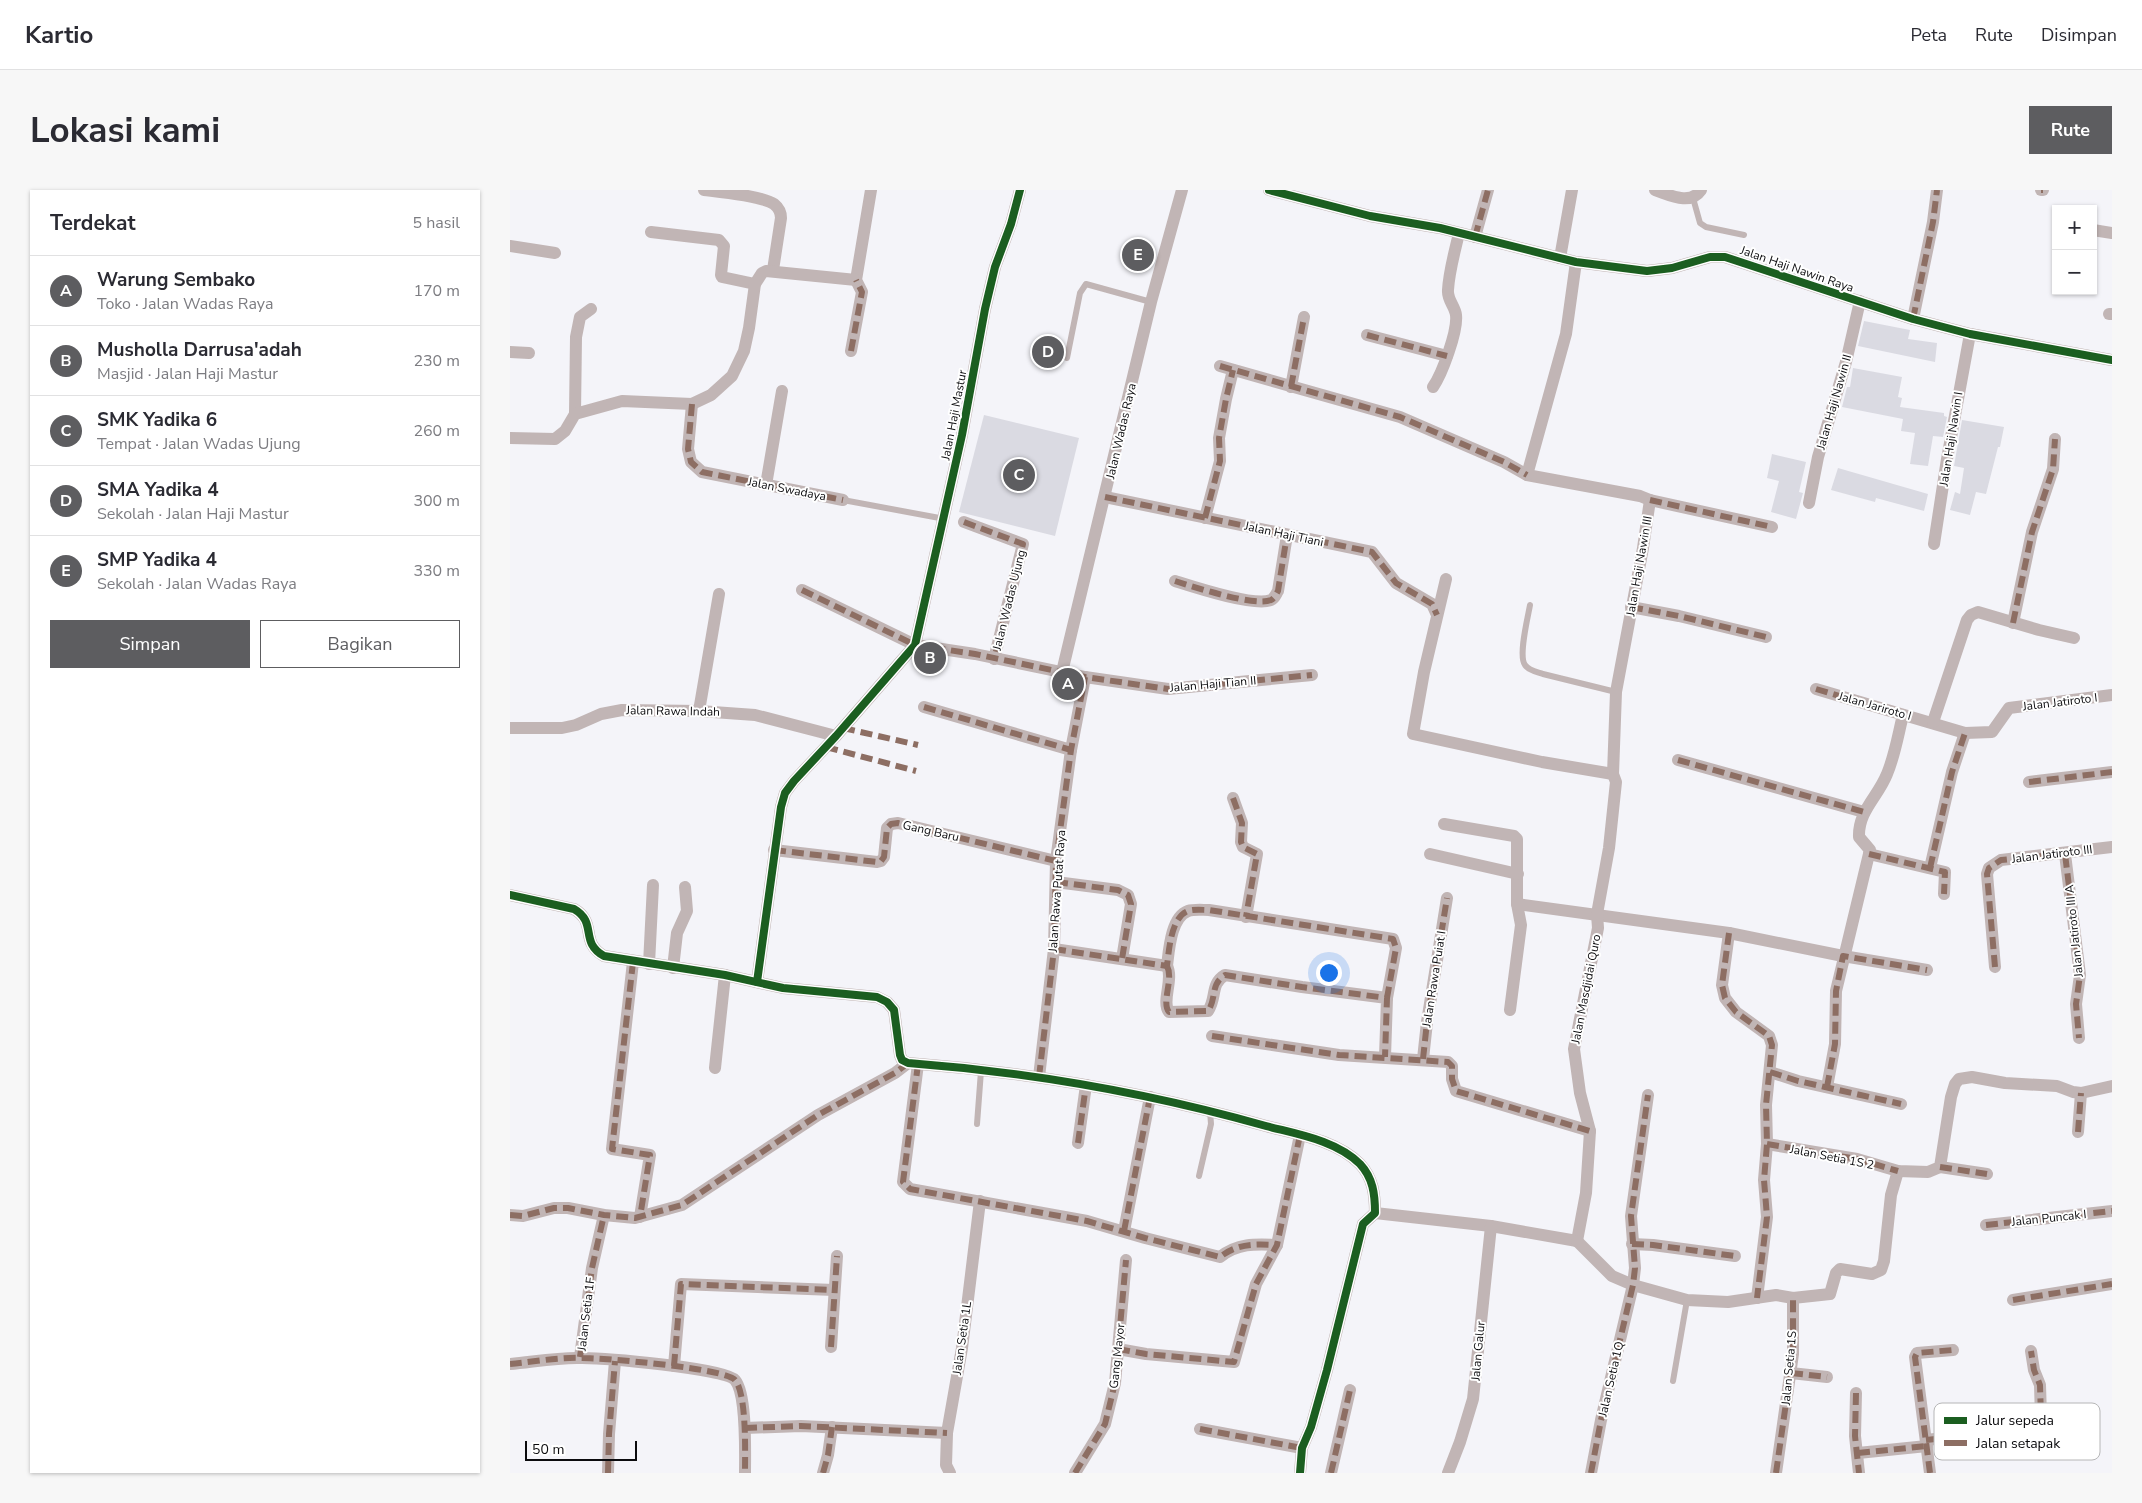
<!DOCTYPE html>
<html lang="id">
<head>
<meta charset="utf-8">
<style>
  body { margin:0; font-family:"Nunito Sans",sans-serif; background:#f7f7f7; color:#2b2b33 }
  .controls { position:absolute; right:15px; top:15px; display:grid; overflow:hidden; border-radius:0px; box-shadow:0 1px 4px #0004 }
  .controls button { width:45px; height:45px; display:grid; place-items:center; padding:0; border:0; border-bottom:1px solid #e1e1e2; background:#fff; color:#2b2b33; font:25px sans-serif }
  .scale { position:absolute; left:15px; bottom:12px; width:112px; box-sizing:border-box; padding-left:5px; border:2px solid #0b0b0e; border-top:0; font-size:14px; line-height:18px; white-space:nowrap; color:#0b0b0e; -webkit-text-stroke:4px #fff; paint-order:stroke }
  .you { position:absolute; left:818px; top:782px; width:18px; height:18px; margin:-12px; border:4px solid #fff; border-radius:50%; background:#1a73e8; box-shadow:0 0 0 8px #1a73e833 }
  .badge { display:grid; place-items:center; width:32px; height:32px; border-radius:50%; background:#5d5d60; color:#fff; font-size:16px; font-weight:700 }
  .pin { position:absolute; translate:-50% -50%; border:2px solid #fff; box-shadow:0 1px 5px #0006 }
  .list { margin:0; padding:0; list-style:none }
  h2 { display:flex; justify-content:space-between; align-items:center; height:65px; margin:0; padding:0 20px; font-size:21px }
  h2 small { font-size:16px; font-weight:400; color:#7c7c81 }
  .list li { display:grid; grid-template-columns:32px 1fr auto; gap:15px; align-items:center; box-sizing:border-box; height:70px; padding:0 20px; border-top:1px solid #e1e1e2 }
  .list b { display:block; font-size:19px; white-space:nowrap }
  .list p { margin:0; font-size:16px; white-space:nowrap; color:#7c7c81 }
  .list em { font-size:16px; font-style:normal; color:#7c7c81 }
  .actions { display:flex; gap:10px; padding:15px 20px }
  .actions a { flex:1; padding:11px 0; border:1px solid #5d5d60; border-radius:0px; text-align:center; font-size:18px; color:#5d5d60 }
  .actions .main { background:#5d5d60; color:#fff }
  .map { position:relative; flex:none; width:1602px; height:1283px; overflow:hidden; border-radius:0px }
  header { display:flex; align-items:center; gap:30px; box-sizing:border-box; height:70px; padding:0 25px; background:#fff; border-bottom:1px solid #e1e1e2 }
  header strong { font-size:24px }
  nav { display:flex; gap:28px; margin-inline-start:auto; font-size:18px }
  .intro { display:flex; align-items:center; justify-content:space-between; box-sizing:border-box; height:120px; padding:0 30px }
  h1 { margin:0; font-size:35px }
  .button { padding:12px 22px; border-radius:0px; background:#5d5d60; color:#fff; font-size:18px; font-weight:700 }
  main { display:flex; gap:30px; padding:0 30px }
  aside { flex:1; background:#fff; border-radius:0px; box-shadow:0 1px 4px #0004 }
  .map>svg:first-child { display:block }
  .building { fill:#dadae2 }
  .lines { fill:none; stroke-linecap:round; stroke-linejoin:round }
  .lane { stroke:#c1b5b5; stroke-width:6 }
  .street { stroke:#c1b5b5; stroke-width:12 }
  .quiet { stroke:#8d6e63; stroke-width:6; stroke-dasharray:12 6; stroke-linecap:butt }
  .cycleway-casing { stroke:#fff; stroke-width:11 }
  .cycleway { stroke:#1b5e20; stroke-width:8 }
  .labels { text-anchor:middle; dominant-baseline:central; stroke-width:4; stroke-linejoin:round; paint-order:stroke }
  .street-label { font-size:12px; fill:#0b0b0e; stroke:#fff }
  .key { fill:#fff; stroke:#b6b6b7; stroke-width:1 }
  .key-label { font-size:14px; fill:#0b0b0e }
</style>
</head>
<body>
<header>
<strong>Kartio</strong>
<nav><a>Peta</a><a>Rute</a><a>Disimpan</a></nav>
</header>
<div class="intro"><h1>Lokasi kami</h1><a class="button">Rute</a></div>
<main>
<aside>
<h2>Terdekat<small>5 hasil</small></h2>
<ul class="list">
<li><span class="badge">A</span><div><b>Warung Sembako</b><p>Toko · Jalan Wadas Raya</p></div><em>170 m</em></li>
<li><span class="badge">B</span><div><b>Musholla Darrusa'adah</b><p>Masjid · Jalan Haji Mastur</p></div><em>230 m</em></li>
<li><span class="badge">C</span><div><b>SMK Yadika 6</b><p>Tempat · Jalan Wadas Ujung</p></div><em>260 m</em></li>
<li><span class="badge">D</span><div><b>SMA Yadika 4</b><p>Sekolah · Jalan Haji Mastur</p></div><em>300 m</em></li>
<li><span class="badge">E</span><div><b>SMP Yadika 4</b><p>Sekolah · Jalan Wadas Raya</p></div><em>330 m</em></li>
</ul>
<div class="actions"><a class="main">Simpan</a><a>Bagikan</a></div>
</aside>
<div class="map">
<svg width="1602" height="1283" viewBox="0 0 1602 1283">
  <rect width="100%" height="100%" fill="#f4f4f9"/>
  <!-- building -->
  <g class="building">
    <path d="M1354 131 1400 140 1398 149 1427 153 1425 172 1348 156Z"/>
    <path d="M1343 178 1392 187 1388 207 1392 208 1390 217 1434 223V226L1437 227 1433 247 1423 246 1418 276 1400 274 1405 243 1391 241 1393 229 1332 217 1337 197H1340Z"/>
    <path d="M474 225 569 248 545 346 449 322Z"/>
    <path d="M1452 230 1494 237 1490 257H1488L1476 304 1466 302 1460 325 1440 320 1445 302 1450 304 1454 278 1444 276Z"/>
    <path d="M1262 264 1296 272 1289 302 1293 303 1286 329 1261 322 1269 291 1257 288Z"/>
    <path d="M1328 278 1418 304 1414 321 1366 308 1365 312 1321 300Z"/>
  </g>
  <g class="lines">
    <!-- lane -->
    <g class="lane">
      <path d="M1183 8 1190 33 1196 37 1234 45"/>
      <path d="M557 168 570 103 576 94 641 112"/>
      <path d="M333 310 435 329"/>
      <path d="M1020 415C1018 427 1008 466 1015 475 1019 481 1028 482 1033 484L1106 502"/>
      <path d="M467 934 471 881"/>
      <path d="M689 986 701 934 700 921"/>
      <path d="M1163 1191 1177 1110"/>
    </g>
    <!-- street -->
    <g class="street">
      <path d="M194 0C210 2 252 6 264 14 269 18 271 22 271 28L263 80"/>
      <path d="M759 0 860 26 930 38 1066 72 1137 81 1162 78 1200 67H1215L1403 129 1460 144 1602 170"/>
      <path d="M1145 0C1160 5 1180 16 1191 0"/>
      <path d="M1531 0H1533"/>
      <path d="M1583 40 1602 43"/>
      <path d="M141 42 209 50 214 56 211 85 212 87 245 94"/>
      <path d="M965 47 978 0"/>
      <path d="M0 56 45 63"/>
      <path d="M1050 68 1062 0"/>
      <path d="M1599 124H1602"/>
      <path d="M1403 129 1423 32 1427 0"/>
      <path d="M857 145 937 166"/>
      <path d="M341 161 352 102 346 90 361 0"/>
      <path d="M0 162 19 163"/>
      <path d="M710 176 890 227 994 272 1017 285 1130 306 1140 310 1262 337"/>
      <path d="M781 197 794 127"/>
      <path d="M923 197C932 184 948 141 946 125 945 116 937 110 938 100 939 81 945 61 949 43"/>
      <path d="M182 214 178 259 181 272 192 282 333 310"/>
      <path d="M65 224 66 147 70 127 81 119"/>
      <path d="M0 248 45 249 55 241 65 224 112 211 182 214 201 205 222 186 234 161 239 138 245 94 252 83 256 81 346 90"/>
      <path d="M1017 285 1056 144 1066 72"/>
      <path d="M256 295 272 201"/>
      <path d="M595 307 862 362 886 393 922 414 927 425"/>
      <path d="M1299 313 1308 267 1336 172 1350 111"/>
      <path d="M695 328 710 271 709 248 716 209 723 180"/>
      <path d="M454 332 513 354 484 469"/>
      <path d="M1424 354 1437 269 1460 144"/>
      <path d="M936 389 914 482 903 544 1032 572 1103 584"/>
      <path d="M665 391C684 397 745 417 761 410 765 408 766 404 768 401L777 345"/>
      <path d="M292 400 405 455 465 464 575 487 658 499 802 485"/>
      <path d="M1121 417 1169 426 1256 447"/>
      <path d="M1503 433 1522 342 1543 279 1545 249"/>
      <path d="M552 482 641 112 672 0"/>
      <path d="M1306 499 1455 543 1482 542 1499 518 1602 505"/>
      <path d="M414 517 561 560"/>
      <path d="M189 521 209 404"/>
      <path d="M1423 532 1457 430 1461 425 1468 422 1529 440 1564 448"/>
      <path d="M0 538H52L66 535 91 524 112 520 189 521 245 525 326 546"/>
      <path d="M1168 570 1354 622"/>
      <path d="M1519 592 1602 582"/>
      <path d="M723 608 732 633 731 652 733 657 747 664 736 727"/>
      <path d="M934 634 1004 646 1007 649V714L1011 735 1000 820"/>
      <path d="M264 660 367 672 371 671 374 667 377 638 381 634 388 633 546 671"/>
      <path d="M920 664 1008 684"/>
      <path d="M1359 664 1435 682 1434 704"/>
      <path d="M1555 664 1570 785 1566 814 1569 848"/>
      <path d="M1420 678 1442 582 1455 543"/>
      <path d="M546 692 608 700 618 705 621 714 612 769"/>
      <path d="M0 705 64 719C88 733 69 752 94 766L215 785 273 798 367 807 377 812 384 820 390 865 392 870 398 873C519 882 639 903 756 936 786 944 826 950 850 974 863 988 865 1004 865 1023L853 1034 817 1180 801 1237 792 1258 790 1283"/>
      <path d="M1007 714 1219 743 1333 766 1417 780"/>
      <path d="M1219 743 1212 795 1215 808 1226 822 1259 846 1262 855 1256 915 1257 954 1254 990 1257 1027 1247 1108"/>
      <path d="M544 759 657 776C659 760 661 727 678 721 684 719 692 720 699 720L883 749 886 758 877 808"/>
      <path d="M123 772 102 959 140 965 130 1027"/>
      <path d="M139 774 143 695"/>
      <path d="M657 776C664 789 651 812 659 822L698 821C707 808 700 794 715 785L792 797 877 808 875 867"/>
      <path d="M1485 777 1477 684 1479 678 1491 670 1602 657"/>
      <path d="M163 778 167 743 177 721 175 697"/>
      <path d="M247 792 271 617 275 603 284 591 326 546 405 455 452 245 475 119 485 77 501 34 510 0"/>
      <path d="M702 846 829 865 938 872 942 876V889L946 901 1080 941"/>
      <path d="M913 869 917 832 937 708"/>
      <path d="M408 874 393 992 400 999 577 1031 635 1048 710 1067C728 1053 745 1054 767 1055"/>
      <path d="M205 878 215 785"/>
      <path d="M1260 882 1288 891 1391 914"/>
      <path d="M529 887 544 759 546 671 561 560 575 487"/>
      <path d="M1317 897 1325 854 1326 801 1359 664 1360 660 1349 647C1348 621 1368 607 1377 584 1385 565 1388 545 1393 525"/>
      <path d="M1568 942 1571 903"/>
      <path d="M568 953 576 895"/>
      <path d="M1257 954 1347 969 1388 981 1418 982 1430 977 1441 907 1445 894 1449 889 1462 887 1495 893 1547 896 1563 902 1571 903 1602 896"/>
      <path d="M1430 977 1477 984"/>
      <path d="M865 1023 981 1036 1067 1051"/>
      <path d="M0 1025 13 1026 44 1018H58L94 1025 125 1028 172 1015 308 925 385 883 398 873"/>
      <path d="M1476 1035 1602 1021"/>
      <path d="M614 1041 640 907"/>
      <path d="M1067 1051 1076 1003 1080 941 1070 903 1064 859 1088 738 1087 724 1099 658 1106 592 1103 584 1106 502 1133 358 1140 310"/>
      <path d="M1067 1051 1102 1086 1123 1095 1177 1110 1218 1112 1266 1105 1283 1108 1320 1104 1326 1083 1330 1079 1362 1084 1371 1080 1374 1071 1381 1005 1388 981"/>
      <path d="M1122 1054 1143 1055 1225 1066"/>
      <path d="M1503 1110 1602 1094"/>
      <path d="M321 1157 327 1066"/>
      <path d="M608 1159 636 1164 724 1172 746 1094 767 1055 790 945"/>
      <path d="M70 1167 82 1078 94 1025"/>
      <path d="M0 1174C23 1172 48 1167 72 1168 93 1168 215 1178 225 1190 237 1204 235 1264 235 1283"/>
      <path d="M164 1176 171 1094 324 1100"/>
      <path d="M1281 1183 1317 1187"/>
      <path d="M1346 1203 1345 1246 1349 1283"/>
      <path d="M235 1238 291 1236 437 1243"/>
      <path d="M690 1239 792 1258"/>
      <path d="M1416 1250 1487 1242 1529 1231 1531 1227 1530 1195 1524 1180 1521 1161"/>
      <path d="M1348 1263 1417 1256"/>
      <path d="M98 1283 99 1244 105 1171"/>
      <path d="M313 1283 318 1265 322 1237"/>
      <path d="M440 1283 436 1275 437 1243 452 1158 470 1011"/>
      <path d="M565 1283 595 1234 605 1193 616 1070"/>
      <path d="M821 1283 840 1200"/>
      <path d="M938 1283 950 1252 963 1209 981 1036"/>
      <path d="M1081 1283 1091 1230 1123 1095 1125 1078 1121 1026 1138 905"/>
      <path d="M1266 1283 1283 1164V1108"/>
      <path d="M1420 1283 1405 1167 1407 1163 1443 1160"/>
    </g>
    <!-- quiet -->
    <g class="quiet">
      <path d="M1531 0H1533"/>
      <path d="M965 47 978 0"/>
      <path d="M1403 129 1423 32 1427 0"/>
      <path d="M857 145 937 166"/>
      <path d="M341 161 352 102 346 90"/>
      <path d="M710 176 890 227 994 272 1017 285"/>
      <path d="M781 197 794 127"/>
      <path d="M182 214 178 259 181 272 192 282 333 310"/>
      <path d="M595 307 862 362 886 393 922 414 927 425"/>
      <path d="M1140 310 1262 337"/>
      <path d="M695 328 710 271 709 248 716 209 723 180"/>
      <path d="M454 332 513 354 484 469"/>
      <path d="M665 391C684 397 745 417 761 410 765 408 766 404 768 401L777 345"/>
      <path d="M292 400 405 455 465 464 575 487 658 499 802 485"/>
      <path d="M1121 417 1169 426 1256 447"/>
      <path d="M1503 433 1522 342 1543 279 1545 249"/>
      <path d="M1306 499 1393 525"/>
      <path d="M414 517 561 560"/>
      <path d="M333 538 408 555"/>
      <path d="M316 557 406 581"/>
      <path d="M1168 570 1354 622"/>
      <path d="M1519 592 1602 582"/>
      <path d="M723 608 732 633 731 652 733 657 747 664 736 727"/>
      <path d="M264 660 367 672 371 671 374 667 377 638 381 634 388 633 546 671"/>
      <path d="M1359 664 1435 682 1434 704"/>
      <path d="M1420 678 1442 582 1455 543"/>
      <path d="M546 692 608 700 618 705 621 714 612 769"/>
      <path d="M1219 743 1212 795 1215 808 1226 822 1259 846 1262 855 1256 915 1257 954 1254 990 1257 1027 1247 1108"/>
      <path d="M544 759 657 776C659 760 661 727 678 721 684 719 692 720 699 720L883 749 886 758 877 808"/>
      <path d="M123 772 102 959 140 965 130 1027"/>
      <path d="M657 776C664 789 651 812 659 822L698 821C707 808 700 794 715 785L792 797 877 808 875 867"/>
      <path d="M1485 777 1477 684 1479 678 1491 670 1555 664 1570 785 1566 814 1569 848"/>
      <path d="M702 846 829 865 938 872 942 876V889L946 901 1080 941"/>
      <path d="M913 869 917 832 937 708"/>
      <path d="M408 874 393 992 400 999 577 1031 635 1048 710 1067C728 1053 745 1054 767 1055"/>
      <path d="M1260 882 1288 891 1391 914"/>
      <path d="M529 887 544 759 546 671 561 560 575 487"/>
      <path d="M1317 897 1325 854 1326 801 1333 766 1417 780"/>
      <path d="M1568 942 1571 903"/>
      <path d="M568 953 576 895"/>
      <path d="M1257 954 1347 969 1388 981"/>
      <path d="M1430 977 1477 984"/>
      <path d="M0 1025 13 1026 44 1018H58L94 1025 125 1028 172 1015 308 925 385 883 398 873"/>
      <path d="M1476 1035 1602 1021"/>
      <path d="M614 1041 640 907"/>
      <path d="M1122 1054 1143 1055 1225 1066"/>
      <path d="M1503 1110 1602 1094"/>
      <path d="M321 1157 327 1066"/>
      <path d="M608 1159 636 1164 724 1172 746 1094 767 1055 790 945"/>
      <path d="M70 1167 82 1078 94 1025"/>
      <path d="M0 1174C23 1172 48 1167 72 1168 93 1168 215 1178 225 1190 237 1204 235 1264 235 1283"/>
      <path d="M164 1176 171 1094 324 1100"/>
      <path d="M1281 1183 1317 1187"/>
      <path d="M1346 1203 1345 1246 1349 1283"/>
      <path d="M235 1238 291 1236 437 1243"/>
      <path d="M690 1239 792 1258"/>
      <path d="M1416 1250 1487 1242 1529 1231 1531 1227 1530 1195 1524 1180 1521 1161"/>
      <path d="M1348 1263 1417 1256"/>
      <path d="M98 1283 99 1244 105 1171"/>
      <path d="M313 1283 318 1265 322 1237"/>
      <path d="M565 1283 595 1234 605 1193 616 1070"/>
      <path d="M821 1283 840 1200"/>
      <path d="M1081 1283 1091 1230 1123 1095 1125 1078 1121 1026 1138 905"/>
      <path d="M1266 1283 1283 1164V1108"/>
      <path d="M1420 1283 1405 1167 1407 1163 1443 1160"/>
    </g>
    <!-- cycleway casing -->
    <g class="cycleway-casing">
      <g id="cycleway">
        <path d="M759 0 860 26 930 38 1066 72 1137 81 1162 78 1200 67H1215L1403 129 1460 144 1602 170"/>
        <path d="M0 705 64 719C88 733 69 752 94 766L215 785 273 798 367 807 377 812 384 820 390 865 392 870 398 873C519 882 639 903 756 936 786 944 826 950 850 974 863 988 865 1004 865 1023L853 1034 817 1180 801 1237 792 1258 790 1283"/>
        <path d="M247 792 271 617 275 603 284 591 326 546 405 455 452 245 475 119 485 77 501 34 510 0"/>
      </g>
    </g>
    <!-- cycleway -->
    <use href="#cycleway" class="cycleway"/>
  </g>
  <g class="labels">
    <!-- street labels -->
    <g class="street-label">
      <text transform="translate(1287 79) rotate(19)">Jalan Haji Nawin Raya</text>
      <text transform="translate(1324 212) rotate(-74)">Jalan Haji Nawin II</text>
      <text transform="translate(444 225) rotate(-79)">Jalan Haji Mastur</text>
      <text transform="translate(611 241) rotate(-77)">Jalan Wadas Raya</text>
      <text transform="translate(1441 249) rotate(-81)">Jalan Haji Nawin I</text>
      <text transform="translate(277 299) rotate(11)">Jalan Swadaya</text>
      <text transform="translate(774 344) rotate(12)">Jalan Haji Tiani</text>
      <text transform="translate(1129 376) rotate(-80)">Jalan Haji Nawin III</text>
      <text transform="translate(499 410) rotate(-76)">Jalan Wadas Ujung</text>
      <text transform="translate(703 494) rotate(-5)">Jalan Haji Tian II</text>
      <text transform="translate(1550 512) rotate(-7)">Jalan Jatiroto I</text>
      <text transform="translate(1365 516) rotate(16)">Jalan Jariroto I</text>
      <text transform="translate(163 521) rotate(1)">Jalan Rawa Indah</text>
      <text transform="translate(421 641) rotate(13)">Gang Baru</text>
      <text transform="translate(1542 664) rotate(-7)">Jalan Jatiroto III</text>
      <text transform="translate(547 701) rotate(-86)">Jalan Rawa Putat Raya</text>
      <text transform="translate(1564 741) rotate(-96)">Jalan Jatiroto III A</text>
      <text transform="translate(924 789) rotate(-81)">Jalan Rawa Puiat I</text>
      <text transform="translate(1076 799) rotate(-79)">Jalan Masdjidai Quro</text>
      <text transform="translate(1322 967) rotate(11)">Jalan Setia 1S 2</text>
      <text transform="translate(1539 1028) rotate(-6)">Jalan Puncak I</text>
      <text transform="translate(76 1124) rotate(-83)">Jalan Setia 1F</text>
      <text transform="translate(452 1148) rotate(-82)">Jalan Setia 1L</text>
      <text transform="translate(968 1161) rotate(-85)">Jalan Galur</text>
      <text transform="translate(607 1166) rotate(-84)">Gang Mayor</text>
      <text transform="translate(1279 1178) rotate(-85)">Jalan Setia 1S</text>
      <text transform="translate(1101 1189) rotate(-77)">Jalan Setia 1Q</text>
    </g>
  </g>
  <!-- legend -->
  <rect x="1424" y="1213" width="166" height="57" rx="8" class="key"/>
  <rect x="1434" y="1227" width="23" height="7" fill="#1b5e20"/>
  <rect x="1434" y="1250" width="23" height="6" fill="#8d6e63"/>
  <g class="key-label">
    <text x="1466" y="1235">Jalur sepeda</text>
    <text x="1466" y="1258">Jalan setapak</text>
  </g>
</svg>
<div class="controls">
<button>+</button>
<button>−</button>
</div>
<div class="scale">50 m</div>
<div class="you"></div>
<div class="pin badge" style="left:558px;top:494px">A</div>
<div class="pin badge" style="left:420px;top:468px">B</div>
<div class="pin badge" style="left:509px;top:285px">C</div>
<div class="pin badge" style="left:538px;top:162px">D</div>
<div class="pin badge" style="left:628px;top:65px">E</div>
</div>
</main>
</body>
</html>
